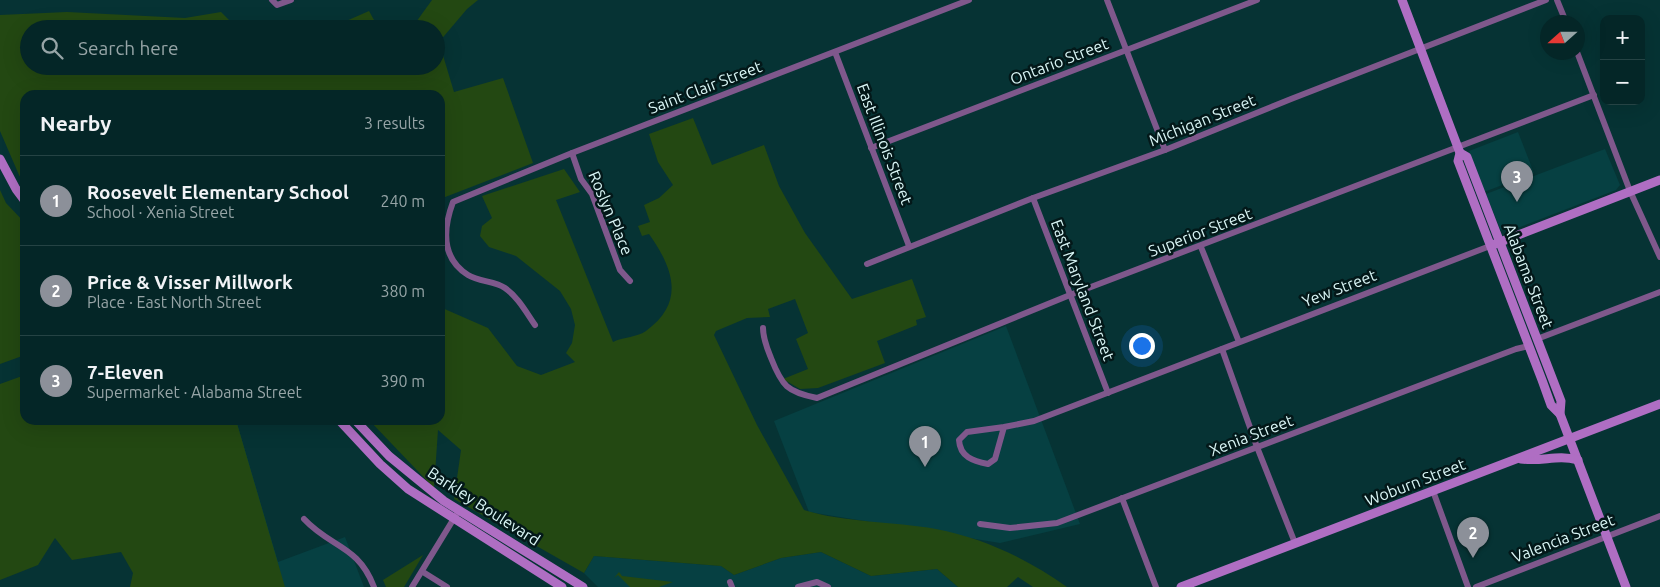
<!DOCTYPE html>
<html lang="en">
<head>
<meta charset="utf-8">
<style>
  body { margin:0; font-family:Ubuntu,sans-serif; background:#0d2e2f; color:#f1f3f6 }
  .controls { position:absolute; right:15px; top:15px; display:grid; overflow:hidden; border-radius:10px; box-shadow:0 5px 20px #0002 }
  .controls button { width:45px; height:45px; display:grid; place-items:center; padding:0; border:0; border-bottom:1px solid #254344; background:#042627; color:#f1f3f6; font:25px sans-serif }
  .compass { position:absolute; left:1540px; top:15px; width:45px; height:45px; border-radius:50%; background:#042627; box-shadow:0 5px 20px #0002; rotate:249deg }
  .you { position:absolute; left:1141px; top:345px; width:18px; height:18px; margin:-12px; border:4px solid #fff; border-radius:50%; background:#1a73e8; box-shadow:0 0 0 8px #1a73e833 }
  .badge { display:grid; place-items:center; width:32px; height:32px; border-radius:50%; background:#8c9099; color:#fff; font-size:16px; font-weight:700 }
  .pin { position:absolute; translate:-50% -41px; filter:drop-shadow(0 1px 2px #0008) }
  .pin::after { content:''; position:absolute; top:26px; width:18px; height:15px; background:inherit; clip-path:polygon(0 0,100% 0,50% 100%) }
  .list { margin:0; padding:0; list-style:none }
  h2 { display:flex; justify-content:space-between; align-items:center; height:65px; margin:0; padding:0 20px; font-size:21px }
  h2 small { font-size:16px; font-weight:400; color:#97a5a7 }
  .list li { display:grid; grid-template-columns:32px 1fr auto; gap:15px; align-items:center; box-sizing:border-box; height:90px; padding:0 20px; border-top:1px solid #254344 }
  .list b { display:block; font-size:19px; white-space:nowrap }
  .list p { margin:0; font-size:16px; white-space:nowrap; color:#97a5a7 }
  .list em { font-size:16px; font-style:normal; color:#97a5a7 }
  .icon { flex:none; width:28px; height:28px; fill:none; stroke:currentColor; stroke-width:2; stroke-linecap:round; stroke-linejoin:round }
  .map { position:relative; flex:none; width:1660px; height:587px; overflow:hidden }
  .search { position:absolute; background:#042627; box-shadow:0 5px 20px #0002; left:20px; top:20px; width:425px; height:55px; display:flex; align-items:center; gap:12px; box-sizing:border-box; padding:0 18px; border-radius:28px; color:#97a5a7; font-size:19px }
  .panel { position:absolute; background:#042627; box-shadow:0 5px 20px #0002; left:20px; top:90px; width:425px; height:335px; border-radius:15px }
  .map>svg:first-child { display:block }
  .built { fill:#064042 }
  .green { fill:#234812 }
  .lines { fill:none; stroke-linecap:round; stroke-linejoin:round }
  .street { stroke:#7f588c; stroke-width:6 }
  .secondary { stroke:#af6ec3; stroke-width:9 }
  .labels { text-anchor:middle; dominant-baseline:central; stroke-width:5; stroke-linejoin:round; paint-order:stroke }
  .street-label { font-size:16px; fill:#daf6f6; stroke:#031819 }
</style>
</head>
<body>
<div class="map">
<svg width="1660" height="587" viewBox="0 0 1660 587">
  <rect width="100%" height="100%" fill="#063334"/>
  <!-- built -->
  <g class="built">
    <path d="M1518 132 1534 173 1484 192 1469 151Z"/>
    <path d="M1605 149 1620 185 1616 190 1507 232 1500 229 1486 194Z"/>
    <path d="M1006 326 1080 524 1000 543 809 512 774 421Z"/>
    <path d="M236 420 278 562 345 537 364 587H206Z"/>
    <path d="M821 552 871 576 937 569 958 587H598L584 573 594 556 721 566 734 575 781 558Z"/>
  </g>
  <!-- green -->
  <g class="green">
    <path d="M432 0H478L467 9 439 42 454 92 503 78 533 163 440 199V95H25V184L19 175 0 131V15L67 12 185 18 221 12 238 29H29V66H436V29H411Z"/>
    <path d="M369 11 379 29H328Z"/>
    <path d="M693 118 712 165 764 145 779 186 805 233 852 299 912 279 926 317 916 320 917 325 877 341 885 363 818 388 800 389 783 379 808 369 796 339 808 333 795 299 768 309 770 317 747 318 716 331 714 335 757 425 804 510C846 523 892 521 936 529 984 538 1027 559 1067 587H1033L1018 577 1007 587H958L937 569 871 576 821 552 781 558 734 575 721 566 594 556 584 573 454 499 461 450 438 430 434 488 369 420H440V307L488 328 517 366 541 375 575 362 566 353 572 343 575 325 571 309 560 291 516 256 489 247 480 236 482 226 492 218 482 196 564 169 580 192 556 200 613 342C623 337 638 337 646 331 686 302 673 268 649 234L642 236 638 226 650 222 644 205 659 198 673 185 658 162 649 134Z"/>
    <path d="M0 190 6 203 25 223V355L0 364Z"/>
    <path d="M25 375V420H236L285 587H130L133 573 121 552 72 560 55 538 38 565 0 580V384Z"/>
    <path d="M423 555 404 587H386L383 580Z"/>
    <path d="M619 572 622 576 673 582 659 587H630L618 575 614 578Z"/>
  </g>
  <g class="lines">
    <!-- street -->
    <g class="street">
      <path d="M272 0 277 5 291 0"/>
      <path d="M1107 0 1165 150"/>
      <path d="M1557 0 1566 22"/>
      <path d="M835 52 909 246"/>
      <path d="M1577 52 1630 191 1660 257"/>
      <path d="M871 148 1257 0"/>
      <path d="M572 153 581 179 592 194 620 270 630 281"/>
      <path d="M1033 198 1108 393"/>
      <path d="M1201 247 1239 342"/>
      <path d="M867 264 1033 198 1165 150 1291 99 1546 0"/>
      <path d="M535 325C526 312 518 297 505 288 495 281 479 282 468 275 441 258 443 229 453 202L572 153 969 0"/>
      <path d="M763 328C763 339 767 348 771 358 782 386 787 392 817 398L1070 295 1594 95"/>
      <path d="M1537 339 1660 292"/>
      <path d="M1222 349 1257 447 1295 543"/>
      <path d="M1004 427 967 432 959 440C960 457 973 461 988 464L995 459 1004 427 1034 421 1490 246"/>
      <path d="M1433 491 1468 587"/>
      <path d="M1122 498 1156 587"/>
      <path d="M304 519C331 548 358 545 374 587"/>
      <path d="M980 524 1010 528 1057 523 1516 349 1529 346"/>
      <path d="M423 572 447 587"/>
      <path d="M730 582 732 587"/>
      <path d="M412 587 456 515"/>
      <path d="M798 587 817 582 828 587"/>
      <path d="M1476 587 1660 516"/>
    </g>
    <!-- secondary -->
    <g class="secondary">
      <path d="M1402 0 1460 153 1458 161 1542 380 1551 405 1560 414"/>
      <path d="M1460 153 1467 157 1561 401 1560 414 1626 587"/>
      <path d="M0 159 16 189 25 201"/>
      <path d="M1495 244 1660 180"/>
      <path d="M339 420 380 464 408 489 562 587"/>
      <path d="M355 420 389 456 444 501 583 587"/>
      <path d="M1521 459C1544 462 1556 454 1578 460"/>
      <path d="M1181 587 1660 404"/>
    </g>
  </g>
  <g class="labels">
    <!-- street labels -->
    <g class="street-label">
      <text transform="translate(1059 61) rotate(-21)">Ontario Street</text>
      <text transform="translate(705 87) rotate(-21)">Saint Clair Street</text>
      <text transform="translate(1202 120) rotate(-22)">Michigan Street</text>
      <text transform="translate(885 144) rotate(69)">East Illinois Street</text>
      <text transform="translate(611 213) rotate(67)">Roslyn Place</text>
      <text transform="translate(1200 232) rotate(-21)">Superior Street</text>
      <text transform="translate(1529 276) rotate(69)">Alabama Street</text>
      <text transform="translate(1339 288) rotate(-21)">Yew Street</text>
      <text transform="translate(1083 290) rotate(69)">East Maryland Street</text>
      <text transform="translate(1251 435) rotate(-21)">Xenia Street</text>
      <text transform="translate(1415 482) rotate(-21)">Woburn Street</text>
      <text transform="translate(484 506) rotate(33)">Barkley Boulevard</text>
      <text transform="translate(1563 538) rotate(-21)">Valencia Street</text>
    </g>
  </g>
</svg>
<div class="controls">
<button>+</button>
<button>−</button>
</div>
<svg class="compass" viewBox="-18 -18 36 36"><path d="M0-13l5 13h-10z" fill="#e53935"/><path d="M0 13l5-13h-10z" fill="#97a5a7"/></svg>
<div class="you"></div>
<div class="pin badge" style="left:925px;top:467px">1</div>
<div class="pin badge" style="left:1473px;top:558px">2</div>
<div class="pin badge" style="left:1517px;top:202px">3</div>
<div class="search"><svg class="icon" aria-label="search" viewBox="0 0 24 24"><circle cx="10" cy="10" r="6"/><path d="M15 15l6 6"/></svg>Search here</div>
<section class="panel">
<h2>Nearby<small>3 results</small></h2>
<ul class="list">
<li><span class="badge">1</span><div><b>Roosevelt Elementary School</b><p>School · Xenia Street</p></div><em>240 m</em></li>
<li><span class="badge">2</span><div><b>Price &amp; Visser Millwork</b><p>Place · East North Street</p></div><em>380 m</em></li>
<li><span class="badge">3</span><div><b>7-Eleven</b><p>Supermarket · Alabama Street</p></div><em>390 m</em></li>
</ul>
</section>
</div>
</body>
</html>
